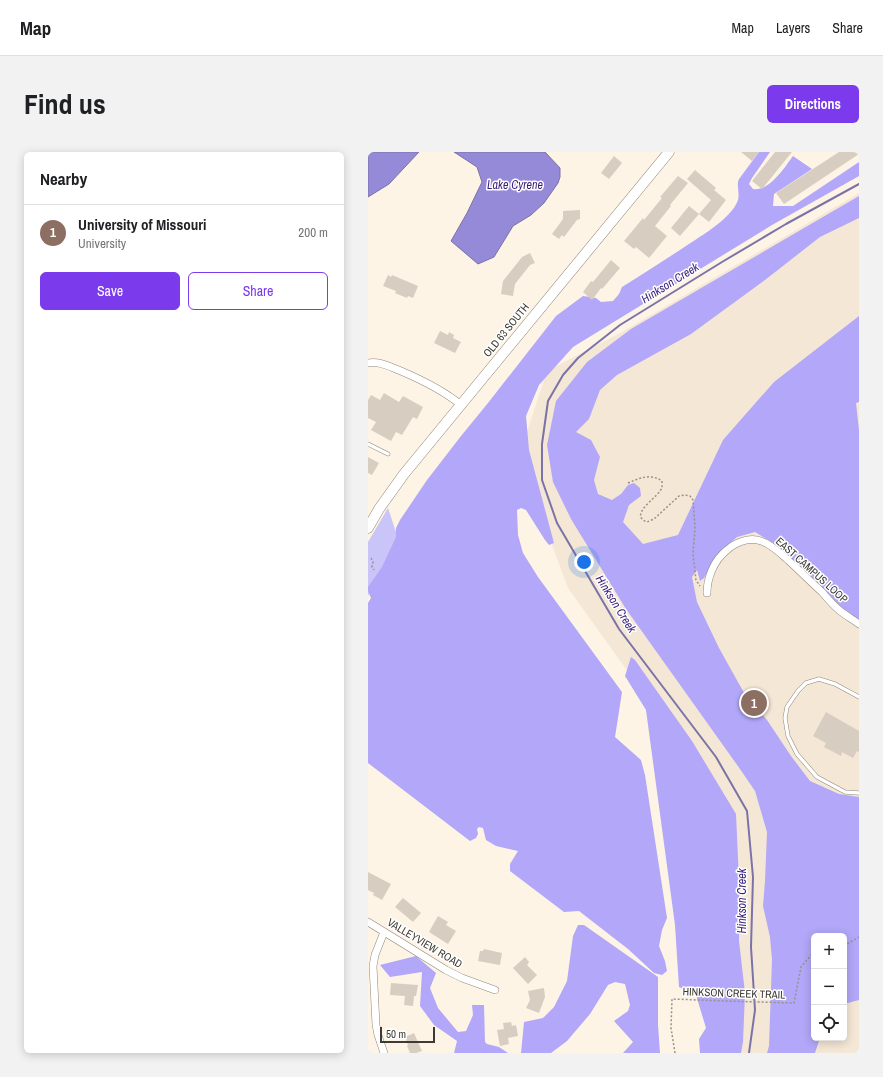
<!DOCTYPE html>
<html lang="en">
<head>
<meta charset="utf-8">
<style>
  body { margin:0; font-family:"Archivo Narrow",sans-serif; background:#f2f2f2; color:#202124 }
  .controls { position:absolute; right:12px; bottom:12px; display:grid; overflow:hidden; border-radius:6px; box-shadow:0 2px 10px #0003 }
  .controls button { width:36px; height:36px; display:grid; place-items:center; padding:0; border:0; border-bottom:1px solid #e0e0e0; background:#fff; color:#202124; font:20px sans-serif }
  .scale { position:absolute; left:12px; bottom:10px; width:55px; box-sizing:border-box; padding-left:4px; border:2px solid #3d3934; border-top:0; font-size:11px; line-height:14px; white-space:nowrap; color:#3d3934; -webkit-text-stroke:3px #fff; paint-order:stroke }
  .you { position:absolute; left:216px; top:410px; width:14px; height:14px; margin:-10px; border:3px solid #fff; border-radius:50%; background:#1a73e8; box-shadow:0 0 0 6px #1a73e833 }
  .badge { display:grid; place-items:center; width:26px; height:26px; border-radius:50%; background:#7c3aed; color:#fff; font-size:13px; font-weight:700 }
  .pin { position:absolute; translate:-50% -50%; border:2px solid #fff; box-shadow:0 1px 4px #0006 }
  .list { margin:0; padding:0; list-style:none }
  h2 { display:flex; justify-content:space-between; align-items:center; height:52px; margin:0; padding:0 16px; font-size:17px }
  h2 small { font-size:13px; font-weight:400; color:#757577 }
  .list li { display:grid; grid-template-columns:26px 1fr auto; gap:12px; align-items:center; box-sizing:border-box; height:56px; padding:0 16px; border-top:1px solid #e0e0e0 }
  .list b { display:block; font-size:15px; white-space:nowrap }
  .list p { margin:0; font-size:13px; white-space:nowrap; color:#757577 }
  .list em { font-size:13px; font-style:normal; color:#757577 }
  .actions { display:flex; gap:8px; padding:12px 16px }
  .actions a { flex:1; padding:9px 0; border:1px solid #7c3aed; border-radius:6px; text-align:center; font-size:14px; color:#7c3aed }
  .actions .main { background:#7c3aed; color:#fff }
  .icon { flex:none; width:22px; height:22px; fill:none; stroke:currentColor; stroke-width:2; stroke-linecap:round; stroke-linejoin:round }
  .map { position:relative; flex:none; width:491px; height:901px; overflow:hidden; border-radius:6px }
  header { display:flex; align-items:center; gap:24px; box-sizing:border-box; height:56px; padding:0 20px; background:#fff; border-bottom:1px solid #e0e0e0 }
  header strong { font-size:19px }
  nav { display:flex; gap:22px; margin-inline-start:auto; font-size:14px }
  .intro { display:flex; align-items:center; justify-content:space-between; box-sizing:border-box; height:96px; padding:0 24px }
  h1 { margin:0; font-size:28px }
  .button { padding:10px 18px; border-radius:6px; background:#7c3aed; color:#fff; font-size:14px; font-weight:700 }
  main { display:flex; gap:24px; padding:0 24px }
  aside { flex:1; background:#fff; border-radius:6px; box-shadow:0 2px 10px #0003 }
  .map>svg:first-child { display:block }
  .built { fill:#f5e7d5; fill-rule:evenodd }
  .green { fill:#cac5f8 }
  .forest { fill:#b2a7f8 }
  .water { fill:#958ad8; stroke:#7b72a7 }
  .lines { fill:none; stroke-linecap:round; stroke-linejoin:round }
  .stream { stroke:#7b72a7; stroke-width:2 }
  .building { fill:#d7cec1 }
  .service-casing { stroke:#90877b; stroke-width:4.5 }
  .minor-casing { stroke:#90877b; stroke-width:8 }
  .secondary-casing { stroke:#90877b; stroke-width:11 }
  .path { stroke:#989188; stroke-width:1.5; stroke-dasharray:2 2; stroke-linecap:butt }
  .service { stroke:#fff; stroke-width:3.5 }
  .minor { stroke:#fff; stroke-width:7 }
  .secondary { stroke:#fff; stroke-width:10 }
  .labels { text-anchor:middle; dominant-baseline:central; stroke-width:3; stroke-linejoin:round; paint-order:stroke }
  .street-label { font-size:11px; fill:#3d3934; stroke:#fff }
  .water-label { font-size:12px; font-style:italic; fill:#381e78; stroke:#fff }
</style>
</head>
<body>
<header>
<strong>Map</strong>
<nav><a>Map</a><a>Layers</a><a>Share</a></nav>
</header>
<div class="intro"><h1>Find us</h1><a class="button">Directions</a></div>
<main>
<aside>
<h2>Nearby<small></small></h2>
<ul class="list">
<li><span class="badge" style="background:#8d6e63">1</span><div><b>University of Missouri</b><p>University</p></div><em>200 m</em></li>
</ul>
<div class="actions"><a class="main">Save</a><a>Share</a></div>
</aside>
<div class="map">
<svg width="491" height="901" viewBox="0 0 491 901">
  <rect width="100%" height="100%" fill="#fdf4e6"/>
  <!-- built -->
  <path class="built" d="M491 41V901H346L364 665 200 436 151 304 179 219 254 180ZM446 784H476V886H446Z"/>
  <!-- green -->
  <path class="green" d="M20 356 30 386 0 444V390Z"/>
  <!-- forest -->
  <g class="forest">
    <path d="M391 0H402L384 26 381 32 385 37C401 40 417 15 425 4L444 17 406 42 405 54H425L491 10V24L404 73 205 195 171 233 158 264 161 298 186 391 181 393 177 388 158 358 153 356 149 358 150 383 155 401 170 425 254 540 247 585 273 608 277 623 299 766 294 778 291 794 297 809 299 819 294 823 286 821 260 797 211 759 196 760 142 719V712L150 699 128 694 118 688 115 676 111 675 109 677 110 682 108 686 102 689 0 611V451L3 446 0 439V435L14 415 28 385V376L32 368 59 328 93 284 120 251 188 164 215 144 228 146 233 150 245 149 251 142 254 135C274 123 293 110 312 98 329 86 363 68 370 48 372 41 368 33 371 27Z"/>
    <path d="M491 44V66L452 85 397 128 323 182 249 223 232 238 221 267 208 280 223 288 232 305 226 328 230 342 244 348 253 342 260 333 266 331 272 336 273 344 261 353 255 370 275 392 310 383 355 288 406 230 491 164V250L488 251 491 278V469L473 457 410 394 387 380 369 385 349 403 336 426 332 429 329 418 324 425 329 450 351 496 375 539 399 568 423 604 442 629 471 642 491 645V848L476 852V784H446V886H452L447 901H399L401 894 404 808 402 785 395 754 397 729 399 680 387 639 372 617 258 457 203 367 185 330 179 293 188 249 219 210 263 177Z"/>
    <path d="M263 505 267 508 324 589 368 662 371 728V789L377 841 375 890 373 901H332L331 887 338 876 328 843 311 835 307 773 278 558 257 524Z"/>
    <path d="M210 773H216L290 825V873L292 901H255L265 890 246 869 260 859 262 853 257 832 247 830 240 833 222 862 199 889 183 901H153L156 870 175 866 186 855 199 829 205 784Z"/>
    <path d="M48 804 68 821 62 836 70 856 90 880 98 879 105 863 104 853H116L117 890 119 892 131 895 140 901H86L89 889 66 873 52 854 54 820 22 825 12 813Z"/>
  </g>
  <!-- water -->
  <g class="water">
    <path d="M0 0H51L21 32 0 45Z"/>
    <path d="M86 0H177L192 16V25L190 31 176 51 163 63 145 74 126 105 110 112 83 89 99 61 114 30 109 15Z"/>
  </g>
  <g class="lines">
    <!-- stream -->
    <path class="stream" d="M381 901 387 858 383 795 385 725 379 659 348 605 251 477 189 371 174 328V292L180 249 195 223 210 206 252 173 354 110 418 72 491 32"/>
  </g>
  <!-- building -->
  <g class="building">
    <path d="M373 0H391L384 9Z"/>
    <path d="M407 0H424L394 37 384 29Z"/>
    <path d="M471 0H491V2L416 52 408 41Z"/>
    <path d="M246 4 254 11 241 27 233 21Z"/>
    <path d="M327 18 348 36 346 38 358 48 341 70 331 62 343 48 319 27Z"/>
    <path d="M310 24 320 31 302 53 303 54 287 74 299 84 281 106 268 95 266 97 256 89 275 66 276 68 294 46 292 45Z"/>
    <path d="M321 54 331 62 312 84 303 76Z"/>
    <path d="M212 58V67L209 68 196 85 194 83 191 87 184 82 195 67V59Z"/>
    <path d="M162 101 167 111 162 113 147 132 145 144 133 142 135 129 154 105Z"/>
    <path d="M243 108 252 116 234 137 233 136 224 148 215 140 223 129 225 130Z"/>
    <path d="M20 123 23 125 24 123 50 134 45 146 40 144 39 146 27 141 28 139 15 134Z"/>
    <path d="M72 179 80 183 81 180 86 183 85 186 93 190 87 201 66 191Z"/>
    <path d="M16 241 31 250 35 244 55 255 49 267 45 265 34 283 28 280 23 289 3 278 8 270 0 266V248L3 243 12 248Z"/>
    <path d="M0 305 11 311 4 323 0 321Z"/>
    <path d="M458 560 491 579V600L489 599 485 606 474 600 473 604 456 595 458 591 445 584Z"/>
    <path d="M0 720 23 732 14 748 5 743 6 741 0 738Z"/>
    <path d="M35 746 53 761 45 770 27 755Z"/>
    <path d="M70 764 80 770 78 773 88 779 80 792 61 780Z"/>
    <path d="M116 797 134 801 132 813 110 809 112 799H115Z"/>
    <path d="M157 805 161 810 159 813 169 823 160 832 145 816Z"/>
    <path d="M23 831 50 833 48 844H46L45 854 36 853 37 844 22 843Z"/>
    <path d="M176 836 177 845 171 861 158 856 162 848 160 839Z"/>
    <path d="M143 870 144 874 148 873 150 884 140 886 141 892 132 894 129 878 136 877 135 871Z"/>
    <path d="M46 881 54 899 48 901H42L39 894 40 893 37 885Z"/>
  </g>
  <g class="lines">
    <!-- service casing -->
    <g class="service-casing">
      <g id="service">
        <path d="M0 292 20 302"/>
        <path d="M491 545 467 532 451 527 438 531 430 539 419 555 417 566 420 584 429 602 449 625 477 640 491 641"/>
      </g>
    </g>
    <!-- minor casing -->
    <g class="minor-casing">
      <g id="minor">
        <path d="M0 211C12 209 22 215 33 219 54 228 75 238 93 253"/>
        <path d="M339 441C339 426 346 408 359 398 368 390 381 385 393 389 403 392 412 401 420 408 432 419 443 430 454 440 459 446 465 453 471 458 477 463 484 467 491 472"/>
        <path d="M0 770 78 818 94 826 127 838"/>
        <path d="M16 901 10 883 8 873 5 814 7 803 16 780"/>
      </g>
    </g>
    <!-- secondary casing -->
    <g class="secondary-casing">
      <path id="secondary" d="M0 376 11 357 36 322 301 0"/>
    </g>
    <!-- path -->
    <g class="path">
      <path d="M260 331C272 326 282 321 294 329 294 330 294 334 294 335 292 345 259 362 279 370L286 367 311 344 317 343 322 344 325 348 327 375 325 402 328 428 332 434"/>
      <path d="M3 406 5 410 4 415 6 418"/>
      <path d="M476 794 491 785"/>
      <path d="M307 901 303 876 304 847 358 849 426 851 433 815 444 802H446"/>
    </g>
    <!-- service -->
    <use href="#service" class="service"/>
    <!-- minor -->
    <use href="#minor" class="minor"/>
    <!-- secondary -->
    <use href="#secondary" class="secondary"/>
  </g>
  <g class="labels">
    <!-- street labels -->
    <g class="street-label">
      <text transform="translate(138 178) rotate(-51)">OLD 63 SOUTH</text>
      <text transform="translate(444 418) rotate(42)">EAST CAMPUS LOOP</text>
      <text transform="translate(57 791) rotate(31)">VALLEYVIEW ROAD</text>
      <text transform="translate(366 841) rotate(2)">HINKSON CREEK TRAIL</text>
    </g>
    <!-- water labels -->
    <g class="water-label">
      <text x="147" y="33">Lake Cyrene</text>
      <text transform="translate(302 131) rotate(-32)">Hinkson Creek</text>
      <text transform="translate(248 452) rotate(58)">Hinkson Creek</text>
      <text transform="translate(374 749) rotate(-90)">Hinkson Creek</text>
    </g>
  </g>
</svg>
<div class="controls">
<button>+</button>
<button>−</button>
<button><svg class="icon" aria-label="locate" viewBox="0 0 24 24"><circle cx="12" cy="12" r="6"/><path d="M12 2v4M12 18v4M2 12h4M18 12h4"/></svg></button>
</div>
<div class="scale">50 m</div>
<div class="you"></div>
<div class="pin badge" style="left:386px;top:551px;background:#8d6e63">1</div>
</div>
</main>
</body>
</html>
